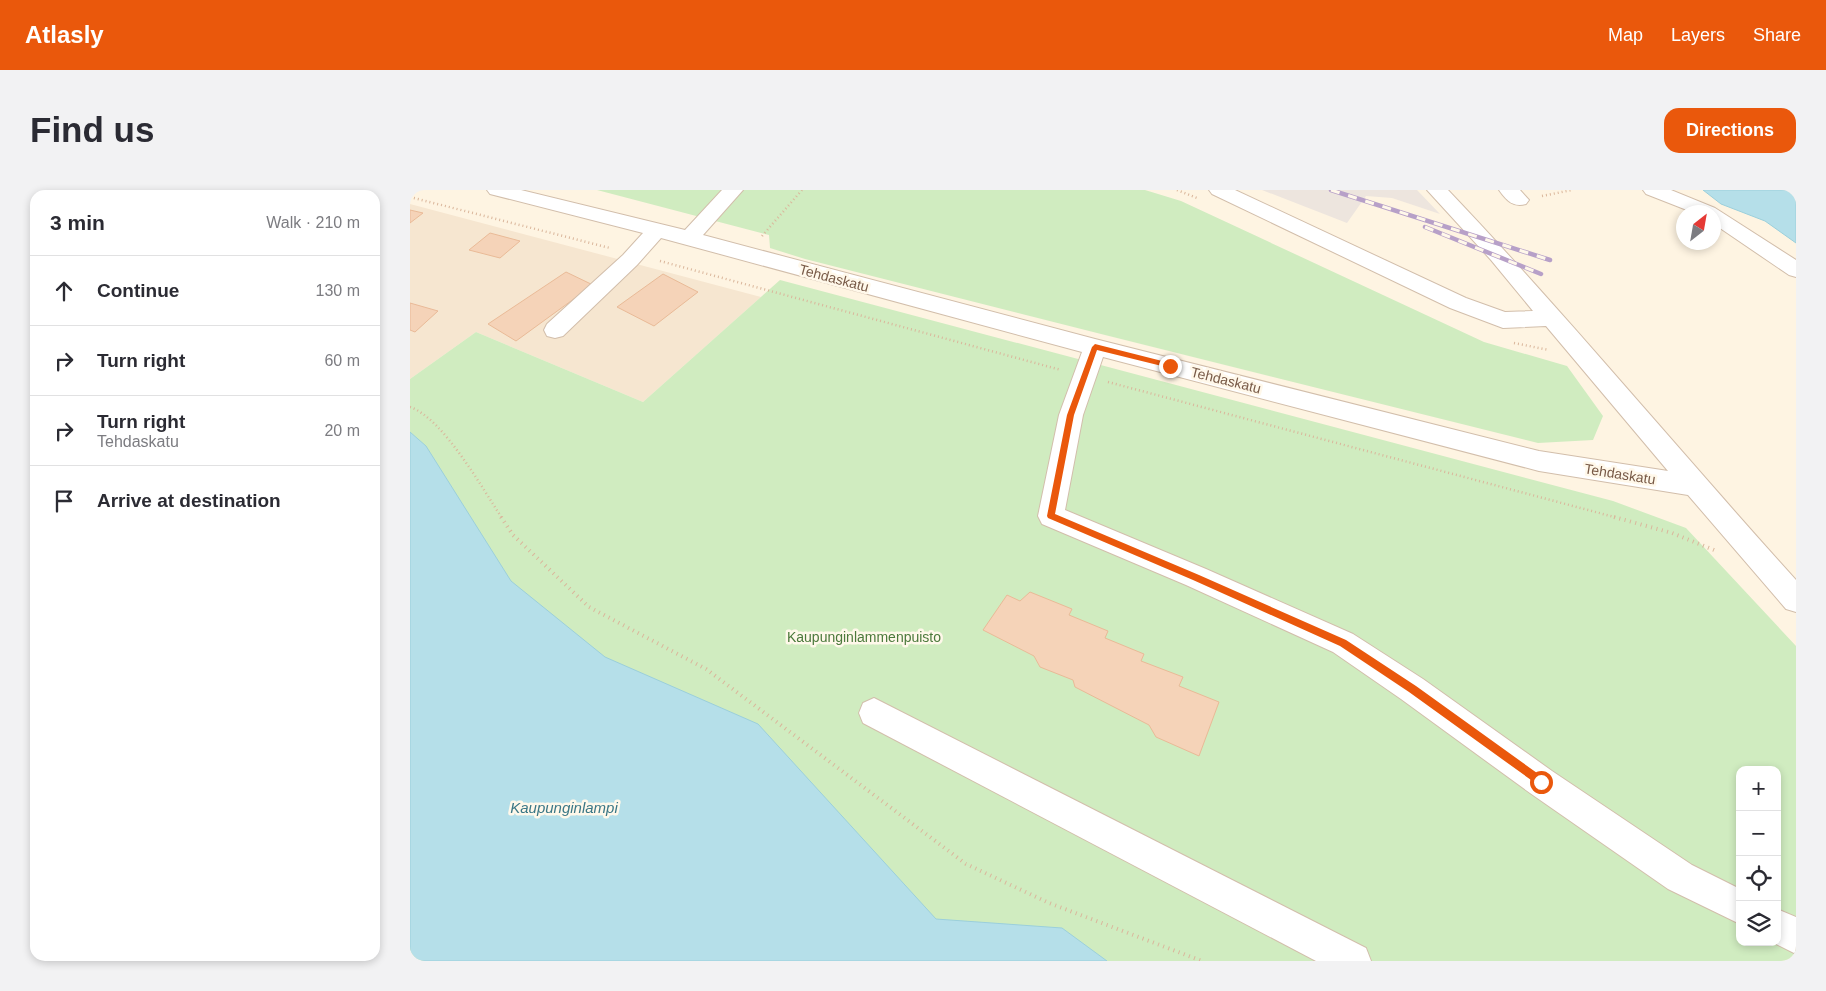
<!DOCTYPE html>
<html lang="en">
<head>
<meta charset="utf-8">
<style>
  body { margin:0; font-family:Arial,sans-serif; background:#f2f2f3; color:#2b2b33 }
  .controls { position:absolute; right:15px; bottom:15px; display:grid; overflow:hidden; border-radius:10px; box-shadow:0 2px 8px #0003 }
  .controls button { width:45px; height:45px; display:grid; place-items:center; padding:0; border:0; border-bottom:1px solid #e1e1e2; background:#fff; color:#2b2b33; font:25px sans-serif }
  .compass { position:absolute; left:1266px; top:15px; width:45px; height:45px; border-radius:50%; background:#fff; box-shadow:0 2px 8px #0003; rotate:31deg }
  .stop { position:absolute; width:15px; height:15px; margin:-11px; border:4px solid #ea580c; border-radius:50%; background:#fff }
  .stop.end { background:#ea580c; border-color:#fff; box-shadow:0 1px 5px #0008 }
  .list { margin:0; padding:0; list-style:none }
  h2 { display:flex; justify-content:space-between; align-items:center; height:65px; margin:0; padding:0 20px; font-size:21px }
  h2 small { font-size:16px; font-weight:400; color:#7c7c81 }
  .list li { display:grid; grid-template-columns:32px 1fr auto; gap:15px; align-items:center; box-sizing:border-box; height:70px; padding:0 20px; border-top:1px solid #e1e1e2 }
  .list b { display:block; font-size:19px; white-space:nowrap }
  .list p { margin:0; font-size:16px; white-space:nowrap; color:#7c7c81 }
  .list em { font-size:16px; font-style:normal; color:#7c7c81 }
  .icon { flex:none; width:28px; height:28px; fill:none; stroke:currentColor; stroke-width:2; stroke-linecap:round; stroke-linejoin:round }
  .map { position:relative; flex:none; width:1386px; height:771px; overflow:hidden; border-radius:15px }
  header { display:flex; align-items:center; gap:30px; box-sizing:border-box; height:70px; padding:0 25px; background:#ea580c; color:#fff }
  header strong { font-size:24px }
  nav { display:flex; gap:28px; margin-inline-start:auto; font-size:18px }
  .intro { display:flex; align-items:center; justify-content:space-between; box-sizing:border-box; height:120px; padding:0 30px }
  h1 { margin:0; font-size:35px }
  .button { padding:12px 22px; border-radius:15px; background:#ea580c; color:#fff; font-size:18px; font-weight:700 }
  main { display:flex; gap:30px; padding:0 30px }
  aside { flex:1; background:#fff; border-radius:15px; box-shadow:0 2px 8px #0003 }
  .map>svg:first-child { display:block }
  .residential { fill:#f6e6d0 }
  .industrial { fill:#ede5de }
  .green { fill:#d0ecc0; fill-rule:evenodd }
  .water { fill:#b5dfe9; stroke:#9bcfdb }
  .building { fill:#f5d3b8; stroke:#e9ba97 }
  .lines { fill:none; stroke-linecap:round; stroke-linejoin:round }
  .minor-casing { stroke:#d2beab; stroke-width:2 }
  .path-far1 { stroke:#dab69b; stroke-width:2.5; stroke-dasharray:1 3; stroke-linecap:butt }
  .path { stroke:#dab69b; stroke-width:4; stroke-dasharray:1 4.5; stroke-linecap:butt }
  .minor { fill:#fff; fill-rule:evenodd }
  .rail-casing { stroke:#b7a0c8; stroke-width:4.5 }
  .rail { stroke:#fff8ea; stroke-width:3; stroke-dasharray:9; stroke-linecap:butt }
  .route { fill:#ea580c }
  .labels { text-anchor:middle; dominant-baseline:central; stroke-width:5; stroke-linejoin:round; paint-order:stroke }
  .street-label { font-size:14px; fill:#785a47; stroke:#fff8ea }
  .park-label { font-size:14px; fill:#4b793b; stroke:#fff8ea }
  .water-label { font-size:15px; font-style:italic; fill:#3b7786; stroke:#fff8ea }
</style>
</head>
<body>
<header>
<strong>Atlasly</strong>
<nav><a>Map</a><a>Layers</a><a>Share</a></nav>
</header>
<div class="intro"><h1>Find us</h1><a class="button">Directions</a></div>
<main>
<aside>
<h2>3 min<small>Walk · 210 m</small></h2>
<ul class="list">
<li><svg class="icon" aria-label="ahead" viewBox="0 0 24 24"><path d="M12 20V5M6 11l6-6 6 6"/></svg><div><b>Continue</b></div><em>130 m</em></li>
<li><svg class="icon" aria-label="right" viewBox="0 0 24 24"><path d="M7 20v-9h11M14 6l5 5-5 5"/></svg><div><b>Turn right</b></div><em>60 m</em></li>
<li><svg class="icon" aria-label="right" viewBox="0 0 24 24"><path d="M7 20v-9h11M14 6l5 5-5 5"/></svg><div><b>Turn right</b><p>Tehdaskatu</p></div><em>20 m</em></li>
<li><svg class="icon" aria-label="arrive" viewBox="0 0 24 24"><path d="M6 21V4h12l-3 4 3 4H6"/></svg><div><b>Arrive at destination</b></div></li>
</ul>
</aside>
<div class="map">
<svg width="1386" height="771" viewBox="0 0 1386 771">
  <rect width="100%" height="100%" fill="#fef4e2"/>
  <!-- residential -->
  <path class="residential" d="M0 14 351 107 233 212 66 142 0 189Z"/>
  <!-- industrial -->
  <path class="industrial" d="M852 0H1007L1030 24 982 8 956 6 937 33Z"/>
  <!-- green -->
  <g class="green">
    <path d="M187 0H735L771 11 1074 152 1157 176 1193 226 1183 250 1128 253 695 145 395 69 360 58 359 45Z"/>
    <path d="M370 90 1203 311 1276 338 1386 456V771H0V189L66 142 233 212ZM1330 580H1367V752H1330Z"/>
  </g>
  <!-- water -->
  <g class="water">
    <path d="M1293 0H1386V53L1355 31 1311 14Z"/>
    <path d="M0 242 16 256 101 391 195 467 348 534 526 729 652 738 697 771H0Z"/>
  </g>
  <!-- building -->
  <g class="building">
    <path d="M0 20 13 23 0 33Z"/>
    <path d="M80 43 110 51 90 68 59 60Z"/>
    <path d="M156 82 183 95 106 151 78 134Z"/>
    <path d="M253 84 288 102 244 136 207 117Z"/>
    <path d="M0 113 28 121 5 142 0 140Z"/>
    <path d="M620 402 662 419 659 425 698 441 695 448 734 464 731 471 773 487 769 496 809 512 789 566 746 547 739 535 665 497 663 490 630 477 624 466 573 440 597 405 610 411Z"/>
  </g>
  <g class="lines">
    <!-- minor casing -->
    <g class="minor-casing">
      <g id="minor">
        <path d="M77 0H111L275 40 312 0H333L293 45 685 149 1129 261 1258 281 1136 136 1093 138 1040 118 802 4 799 0H825L1056 108 1095 122 1123 121 1081 70 1017 0H1038C1158 126 1269 261 1386 390V422L1376 419 1278 305 1129 281 693 167 673 225 655 320 796 379 943 444 1013 489 1142 581 1282 675 1330 699V734L1258 699 1120 603 991 509 923 462 776 395 632 334 628 326 649 225 672 162 251 48 227 75 153 146 145 148 137 146 134 140 137 134 213 65 233 43 80 4Z"/>
        <path d="M1089 0H1110L1119 10 1116 14C1103 18 1096 10 1089 0Z"/>
        <path d="M1233 0H1261L1305 18 1386 70V87L1379 85 1304 34V22H1282L1236 4Z"/>
        <path d="M464 508 956 758 961 771H906L453 533 449 523 453 513Z"/>
        <path d="M1367 719 1386 727V764L1362 752H1367Z"/>
      </g>
    </g>
    <!-- path-far1 -->
    <g class="path-far1">
      <path d="M767 0 787 8"/>
      <path d="M1132 6 1162 0"/>
      <path d="M0 7 200 58"/>
      <path d="M352 46 392 0"/>
      <path d="M250 71 651 180"/>
      <path d="M1104 153 1139 160"/>
      <path d="M698 192 1208 328"/>
      <path d="M0 217C33 228 72 298 92 328"/>
    </g>
    <!-- path -->
    <g class="path">
      <path d="M91 327 103 345 179 417 296 479 556 674 639 713 792 771"/>
      <path d="M1204 327 1262 343 1304 360"/>
    </g>
    <!-- minor -->
    <use href="#minor" class="minor"/>
    <!-- rail casing -->
    <g class="rail-casing">
      <g id="rail">
        <path d="M921 0 1140 70"/>
        <path d="M1015 37 1131 84"/>
      </g>
    </g>
    <!-- rail -->
    <use href="#rail" class="rail"/>
  </g>
  <!-- route -->
  <path class="route" d="M685 154 760 173 764 176 760 178 687 160 664 225 645 324 789 385 936 450 1006 496 1134 588V595H1128L999 502 930 456 783 390 638 328 637 326 657 225 682 157Z"/>
  <g class="labels">
    <!-- street labels -->
    <g class="street-label">
      <text transform="translate(424 88) rotate(15)">Tehdaskatu</text>
      <text transform="translate(816 190) rotate(14)">Tehdaskatu</text>
      <text transform="translate(1210 284) rotate(9)">Tehdaskatu</text>
    </g>
    <!-- park labels -->
    <g class="park-label">
      <text x="454" y="447">Kaupunginlammenpuisto</text>
    </g>
    <!-- water labels -->
    <g class="water-label">
      <text x="154" y="617">Kaupunginlampi</text>
    </g>
  </g>
</svg>
<div class="controls">
<button>+</button>
<button>−</button>
<button><svg class="icon" aria-label="locate" viewBox="0 0 24 24"><circle cx="12" cy="12" r="6"/><path d="M12 2v4M12 18v4M2 12h4M18 12h4"/></svg></button>
<button><svg class="icon" aria-label="layers" viewBox="0 0 24 24"><path d="M12 4l9 5-9 5-9-5zM3 14l9 5 9-5"/></svg></button>
</div>
<svg class="compass" viewBox="-18 -18 36 36"><path d="M0-13l5 13h-10z" fill="#e53935"/><path d="M0 13l5-13h-10z" fill="#7c7c81"/></svg>
<div class="stop" style="left:1131px;top:592px"></div>
<div class="stop end" style="left:760px;top:176px"></div>
</div>
</main>
</body>
</html>
